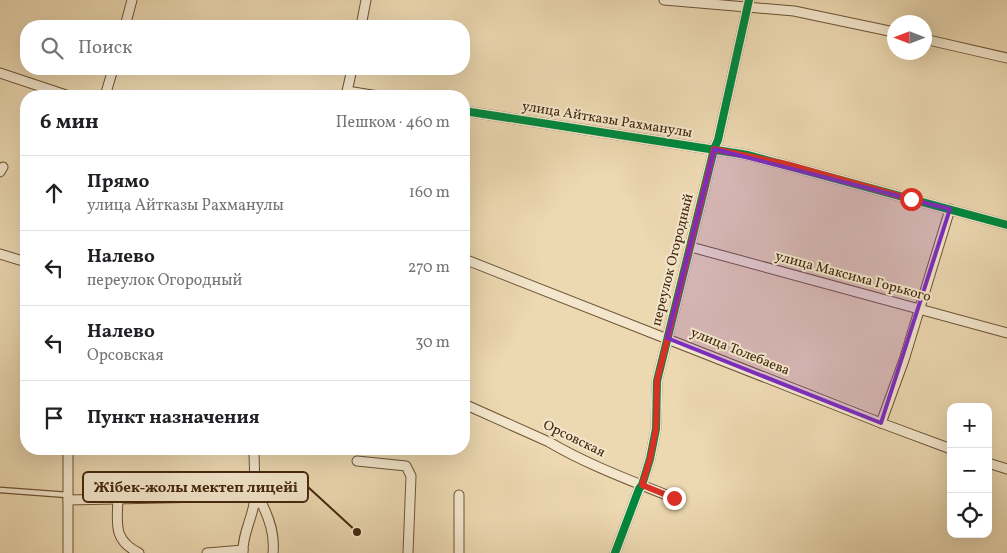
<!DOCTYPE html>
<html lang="ru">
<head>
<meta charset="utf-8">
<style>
  body { margin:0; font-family:Vollkorn,serif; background:#f2f2f2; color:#202124 }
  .controls { position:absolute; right:15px; bottom:15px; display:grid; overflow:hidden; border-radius:10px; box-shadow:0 5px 20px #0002 }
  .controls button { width:45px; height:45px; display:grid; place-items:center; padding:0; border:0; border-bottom:1px solid #e0e0e0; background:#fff; color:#202124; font:25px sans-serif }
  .compass { position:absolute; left:887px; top:15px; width:45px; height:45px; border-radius:50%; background:#fff; box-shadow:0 5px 20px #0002; rotate:270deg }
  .stop { position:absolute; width:15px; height:15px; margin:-11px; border:4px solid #d93025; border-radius:50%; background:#fff }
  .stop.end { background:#d93025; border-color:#fff; box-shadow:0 1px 5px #0008 }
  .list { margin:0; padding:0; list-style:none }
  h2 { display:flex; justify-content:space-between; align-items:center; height:65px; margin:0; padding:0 20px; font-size:21px }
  h2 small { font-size:16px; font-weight:400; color:#757577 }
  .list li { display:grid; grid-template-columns:32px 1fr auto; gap:15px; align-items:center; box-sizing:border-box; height:75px; padding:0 20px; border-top:1px solid #e0e0e0 }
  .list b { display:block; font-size:19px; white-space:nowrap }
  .list p { margin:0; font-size:16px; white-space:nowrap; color:#757577 }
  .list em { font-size:16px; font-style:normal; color:#757577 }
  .icon { flex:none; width:28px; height:28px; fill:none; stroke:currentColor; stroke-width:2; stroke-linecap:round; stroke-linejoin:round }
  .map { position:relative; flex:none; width:1007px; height:553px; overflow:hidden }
  .search { position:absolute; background:#fff; box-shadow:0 5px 20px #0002; left:20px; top:20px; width:450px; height:55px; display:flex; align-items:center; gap:12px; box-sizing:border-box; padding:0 18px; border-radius:20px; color:#757577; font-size:19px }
  .panel { position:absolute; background:#fff; box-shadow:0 5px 20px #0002; left:20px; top:90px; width:450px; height:365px; border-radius:20px }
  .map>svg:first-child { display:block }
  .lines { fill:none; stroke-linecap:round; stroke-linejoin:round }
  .lane-casing { stroke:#6d5335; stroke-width:7 }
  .street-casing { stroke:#6d5335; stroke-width:11 }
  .lane { stroke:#f3e6cc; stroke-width:4.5 }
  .street { stroke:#f3e6cc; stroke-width:9 }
  .cycleway-casing { stroke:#f3e6cc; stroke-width:11 }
  .cycleway { stroke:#00873e; stroke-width:8 }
  .route { stroke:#d93025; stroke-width:6 }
  .marked { fill:#7b2cbf; fill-opacity:0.2; stroke:#7b2cbf; stroke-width:4; stroke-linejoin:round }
  .labels { text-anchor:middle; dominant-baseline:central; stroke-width:4; stroke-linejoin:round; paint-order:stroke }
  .street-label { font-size:14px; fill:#43270c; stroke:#f3e6cc }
  .leader { fill:none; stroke:#43270c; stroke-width:2 }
  .callout-dot { fill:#43270c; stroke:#f3e6cc; stroke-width:2 }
  .callout { fill:#f3e6cc; stroke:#43270c; stroke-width:2 }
  .callout-label { font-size:15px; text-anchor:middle; font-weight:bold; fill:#43270c }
</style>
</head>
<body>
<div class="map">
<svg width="1007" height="553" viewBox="0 0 1007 553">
  <rect width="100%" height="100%" fill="#ecd8b1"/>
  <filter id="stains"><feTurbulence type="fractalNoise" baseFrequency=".004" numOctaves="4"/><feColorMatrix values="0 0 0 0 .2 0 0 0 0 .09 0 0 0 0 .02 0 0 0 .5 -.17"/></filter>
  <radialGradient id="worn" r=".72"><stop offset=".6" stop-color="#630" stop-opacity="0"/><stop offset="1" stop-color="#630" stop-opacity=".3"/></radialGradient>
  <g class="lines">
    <!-- lane casing -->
    <g class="lane-casing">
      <path id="lane" d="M0 490 68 495"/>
    </g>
    <!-- street casing -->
    <g class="street-casing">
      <g id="street">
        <path d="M664 0 794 11 894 32"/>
        <path d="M125 26 132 0"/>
        <path d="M361 26 366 0"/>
        <path d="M924 39 1007 58"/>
        <path d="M0 73 69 96"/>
        <path d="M347 91 378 96"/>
        <path d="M105 96 113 69"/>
        <path d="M346 96 352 69"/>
        <path d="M464 111 748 155 1007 225"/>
        <path d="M0 172 3 167"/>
        <path d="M691 247 1007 333"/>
        <path d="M0 254 26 262"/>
        <path d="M464 259 881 423 951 449"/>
        <path d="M464 404 549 442C588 465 632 481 674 498"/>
        <path d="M881 423 904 360 950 209"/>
        <path d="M357 461 406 466 411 476 408 553"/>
        <path d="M988 463 1007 469"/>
        <path d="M118 499C117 524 113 540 139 553"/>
        <path d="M68 500 254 496"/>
        <path d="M254 502 262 504C270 520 275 535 273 553"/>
        <path d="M68 553V449"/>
        <path d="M207 553 243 550"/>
        <path d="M243 553C242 536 251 521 254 504 256 486 254 467 254 449"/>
        <path d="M459 553V495"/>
        <path d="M615 553 639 489 642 485 650 459 656 429 657 381 714 149 718 140 749 0"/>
      </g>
    </g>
    <!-- lane -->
    <use href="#lane" class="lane"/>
    <!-- street -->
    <use href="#street" class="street"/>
    <!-- cycleway casing -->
    <g class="cycleway-casing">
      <g id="cycleway">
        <path d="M464 111 748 155 1007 225"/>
        <path d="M615 553 639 489 642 485 650 459 656 429 657 381 714 149 718 140 749 0"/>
      </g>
    </g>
    <!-- cycleway -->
    <use href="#cycleway" class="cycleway"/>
  </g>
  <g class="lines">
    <!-- route -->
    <path class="route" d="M674 498 642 485 650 459 656 429 657 381 714 149 786 164 911 199"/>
  </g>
  <!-- marked area -->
  <path class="marked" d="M714 149 950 209 881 423 667 338Z"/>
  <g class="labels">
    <!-- street labels -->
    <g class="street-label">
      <text transform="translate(607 120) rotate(9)">улица Айтказы Рахманулы</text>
      <text transform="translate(673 260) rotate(-76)">переулок Огородный</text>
      <text transform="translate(853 277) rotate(15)">улица Максима Горького</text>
      <text transform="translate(740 352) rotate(22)">улица Толебаева</text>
      <text transform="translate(574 439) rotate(26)">Орсовская</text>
    </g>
  </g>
  <!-- callouts -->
  <path class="leader" d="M357 532L308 487"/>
  <circle class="callout-dot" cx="357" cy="532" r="5"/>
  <rect class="callout" x="83" y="472" width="225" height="30" rx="5"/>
  <g class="callout-label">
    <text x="196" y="492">Жібек-жолы мектеп лицейі</text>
  </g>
  <rect width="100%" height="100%" filter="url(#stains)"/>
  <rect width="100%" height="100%" fill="url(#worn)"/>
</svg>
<div class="controls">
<button>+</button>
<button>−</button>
<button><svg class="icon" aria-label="locate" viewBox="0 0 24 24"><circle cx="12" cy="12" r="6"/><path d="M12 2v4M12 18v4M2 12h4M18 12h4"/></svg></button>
</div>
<svg class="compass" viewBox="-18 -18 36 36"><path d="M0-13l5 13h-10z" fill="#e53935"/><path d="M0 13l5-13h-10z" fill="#757577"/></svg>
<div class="stop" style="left:911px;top:199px"></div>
<div class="stop end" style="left:674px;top:498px"></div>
<div class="search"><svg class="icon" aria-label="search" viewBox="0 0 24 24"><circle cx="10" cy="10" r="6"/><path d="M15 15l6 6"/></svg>Поиск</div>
<section class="panel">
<h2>6 мин<small>Пешком · 460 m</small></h2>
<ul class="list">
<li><svg class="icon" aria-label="ahead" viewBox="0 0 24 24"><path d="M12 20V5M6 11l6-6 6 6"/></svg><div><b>Прямо</b><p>улица Айтказы Рахманулы</p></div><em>160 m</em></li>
<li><svg class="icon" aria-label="left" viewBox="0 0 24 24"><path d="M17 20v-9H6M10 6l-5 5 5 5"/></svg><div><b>Налево</b><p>переулок Огородный</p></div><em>270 m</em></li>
<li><svg class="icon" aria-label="left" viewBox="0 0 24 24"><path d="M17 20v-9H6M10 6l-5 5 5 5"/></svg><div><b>Налево</b><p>Орсовская</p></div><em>30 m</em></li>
<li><svg class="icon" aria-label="arrive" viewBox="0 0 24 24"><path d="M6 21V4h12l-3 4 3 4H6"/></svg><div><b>Пункт назначения</b></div></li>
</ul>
</section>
</div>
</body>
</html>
